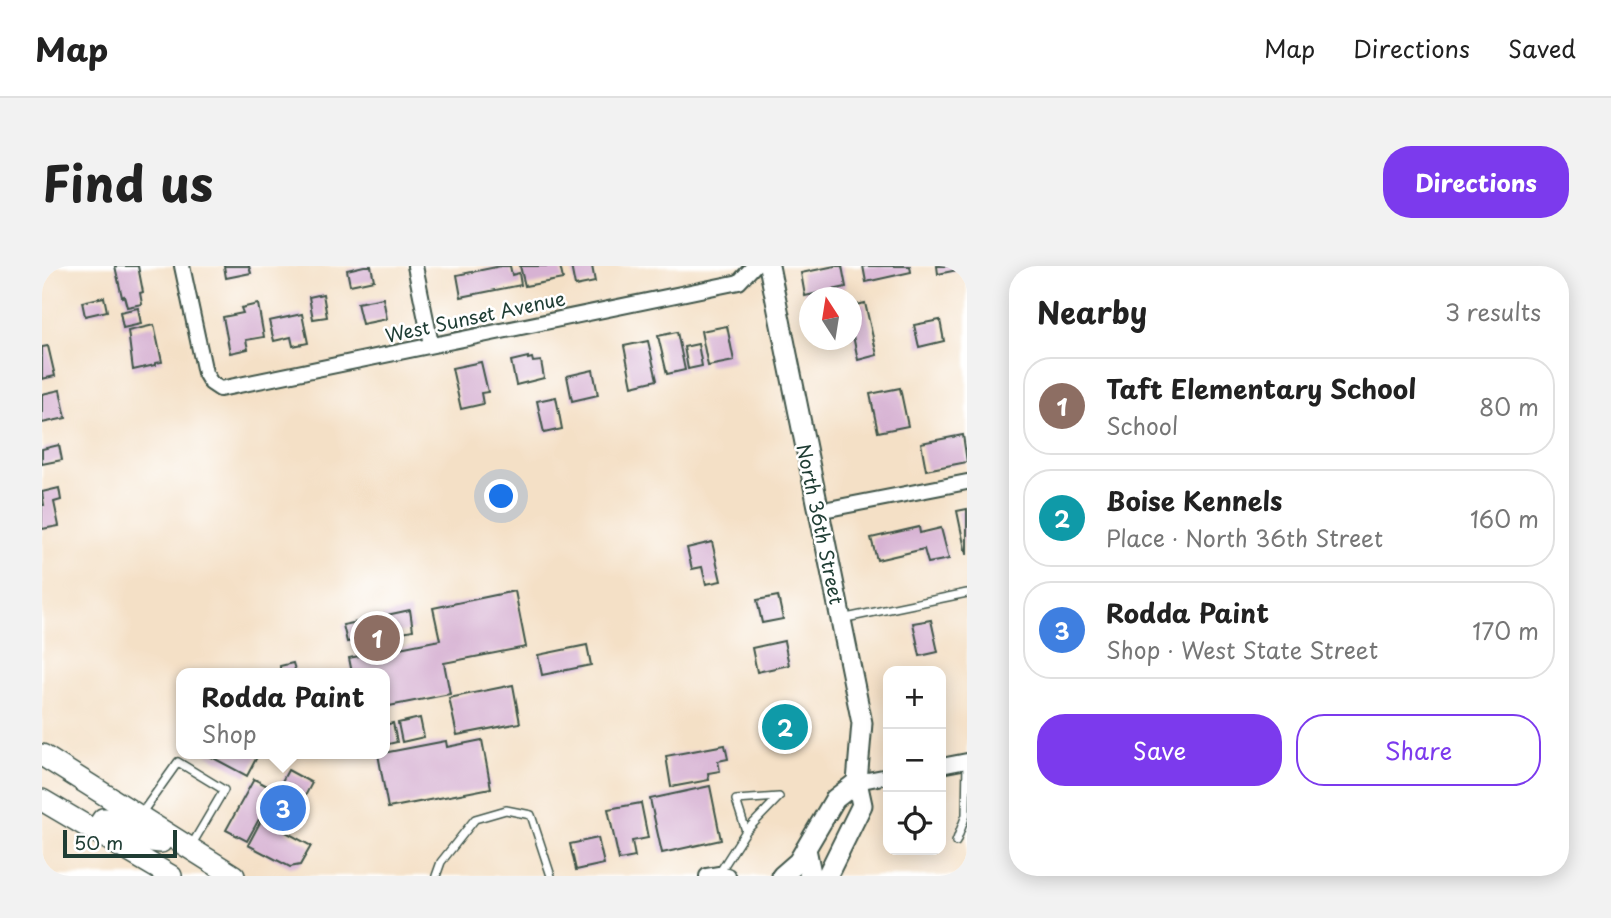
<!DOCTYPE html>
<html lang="en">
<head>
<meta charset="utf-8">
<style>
  body { margin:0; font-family:"Playpen Sans",sans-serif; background:#f2f2f2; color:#222 }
  .controls { position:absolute; right:21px; bottom:21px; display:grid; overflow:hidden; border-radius:14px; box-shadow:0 4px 18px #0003 }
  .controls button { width:63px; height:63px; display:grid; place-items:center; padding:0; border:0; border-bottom:2px solid #e0e0e0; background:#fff; color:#222; font:35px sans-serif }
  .compass { position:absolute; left:757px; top:21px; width:63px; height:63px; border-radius:50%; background:#fff; box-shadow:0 4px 18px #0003; rotate:348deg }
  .scale { position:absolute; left:21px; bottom:18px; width:114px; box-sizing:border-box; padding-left:7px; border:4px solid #1f3d34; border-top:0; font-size:19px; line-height:24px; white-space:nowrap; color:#1f3d34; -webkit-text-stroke:5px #fff; paint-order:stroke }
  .you { position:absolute; left:460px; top:231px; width:24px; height:24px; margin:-18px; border:5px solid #fff; border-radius:50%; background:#1a73e8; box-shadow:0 0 0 10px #1a73e833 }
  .badge { display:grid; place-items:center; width:46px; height:46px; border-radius:50%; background:#7c3aed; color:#fff; font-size:23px; font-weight:700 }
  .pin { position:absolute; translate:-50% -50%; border:4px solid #fff; box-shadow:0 2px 7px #0006 }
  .popup { position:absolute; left:134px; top:402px; width:214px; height:91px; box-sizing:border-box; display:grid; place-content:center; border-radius:14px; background:#fff; filter:drop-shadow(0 2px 5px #0005); font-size:23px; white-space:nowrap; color:#767676 }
  .popup b { font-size:26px; color:#222 }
  .popup::after { content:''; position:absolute; left:50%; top:100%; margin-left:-14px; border:14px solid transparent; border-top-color:#fff }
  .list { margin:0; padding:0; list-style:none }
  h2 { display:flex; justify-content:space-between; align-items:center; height:91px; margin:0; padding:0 28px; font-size:30px }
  h2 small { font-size:23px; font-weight:400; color:#767676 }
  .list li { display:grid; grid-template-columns:46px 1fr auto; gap:21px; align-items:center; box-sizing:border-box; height:98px; margin:0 14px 14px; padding:0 14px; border:2px solid #e0e0e0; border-radius:28px }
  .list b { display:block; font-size:26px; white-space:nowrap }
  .list p { margin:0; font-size:23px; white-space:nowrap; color:#767676 }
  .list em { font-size:23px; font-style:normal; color:#767676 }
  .actions { display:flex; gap:14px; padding:21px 28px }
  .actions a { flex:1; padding:16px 0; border:2px solid #7c3aed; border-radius:28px; text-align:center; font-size:24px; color:#7c3aed }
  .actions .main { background:#7c3aed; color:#fff }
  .icon { flex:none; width:38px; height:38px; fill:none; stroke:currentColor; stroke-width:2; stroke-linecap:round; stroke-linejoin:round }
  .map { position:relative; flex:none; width:925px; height:610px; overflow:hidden; border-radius:28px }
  header { display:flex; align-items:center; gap:42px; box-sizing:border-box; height:98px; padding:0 35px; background:#fff; border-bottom:2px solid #e0e0e0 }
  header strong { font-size:33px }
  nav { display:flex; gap:38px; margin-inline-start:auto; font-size:24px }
  .intro { display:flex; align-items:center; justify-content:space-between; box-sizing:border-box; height:168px; padding:0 42px }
  h1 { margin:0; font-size:49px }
  .button { padding:18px 32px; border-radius:28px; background:#7c3aed; color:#fff; font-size:24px; font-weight:700 }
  main { display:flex; gap:42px; padding:0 42px }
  aside { flex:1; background:#fff; border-radius:28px; box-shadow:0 4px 18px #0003 }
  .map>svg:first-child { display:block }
  .building { fill:#d7b2d3 }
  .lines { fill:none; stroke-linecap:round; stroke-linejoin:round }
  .lane-casing { stroke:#3f554a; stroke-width:10 }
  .street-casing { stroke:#3f554a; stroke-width:18 }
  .secondary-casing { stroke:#3f554a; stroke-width:23 }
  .primary-casing { stroke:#3f554a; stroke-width:24 }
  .lane { stroke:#fff; stroke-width:7 }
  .street { stroke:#fff; stroke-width:14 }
  .secondary { stroke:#fff; stroke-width:19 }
  .primary { stroke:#fff; stroke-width:21 }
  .labels { text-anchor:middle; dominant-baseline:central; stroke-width:5; stroke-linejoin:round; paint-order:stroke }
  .street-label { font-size:19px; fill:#1f3d34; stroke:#fff }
</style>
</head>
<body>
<header>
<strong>Map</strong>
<nav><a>Map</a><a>Directions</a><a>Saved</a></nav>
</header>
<div class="intro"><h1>Find us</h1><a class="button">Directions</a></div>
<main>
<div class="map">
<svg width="925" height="610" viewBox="0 0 925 610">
  <rect width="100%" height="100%" fill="#fff"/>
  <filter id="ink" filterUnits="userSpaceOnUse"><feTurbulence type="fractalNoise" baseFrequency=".0143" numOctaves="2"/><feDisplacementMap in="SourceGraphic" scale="14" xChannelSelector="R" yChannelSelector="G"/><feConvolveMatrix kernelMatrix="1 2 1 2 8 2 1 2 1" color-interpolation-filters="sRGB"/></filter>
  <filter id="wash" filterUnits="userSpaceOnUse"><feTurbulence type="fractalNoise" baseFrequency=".00686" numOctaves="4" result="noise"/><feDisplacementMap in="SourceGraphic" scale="28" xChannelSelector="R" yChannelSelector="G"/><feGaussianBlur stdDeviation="1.57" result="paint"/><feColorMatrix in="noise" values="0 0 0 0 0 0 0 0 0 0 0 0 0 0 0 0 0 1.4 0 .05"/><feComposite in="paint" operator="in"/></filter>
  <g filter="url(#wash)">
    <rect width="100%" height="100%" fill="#f4e0c6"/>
    <g id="blocks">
      <!-- building -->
      <g class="building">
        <path d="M73 0H96L101 26 98 27 100 38 85 41 82 30 80 31Z"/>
        <path d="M182 0H207L209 7 184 12Z"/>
        <path d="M322 0H329L332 14 308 19 305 4Z"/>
        <path d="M459 0H468L470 9 477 7 479 19 419 31 415 9Z"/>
        <path d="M478 0H518L521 13 483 20Z"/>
        <path d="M529 0H550L553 16 533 20Z"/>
        <path d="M793 0H800L804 21 763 30 759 7Z"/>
        <path d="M821 0H868L869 6 824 16Z"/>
        <path d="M895 0H925V2L896 8Z"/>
        <path d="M281 28 285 51 271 53 267 31Z"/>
        <path d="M62 31 65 45 43 50 40 36Z"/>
        <path d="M341 32 345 53 320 58 315 37Z"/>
        <path d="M823 37 835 89 816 94 810 65V40Z"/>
        <path d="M216 38 222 71 204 74 206 83 188 87 181 51 201 47 199 42Z"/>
        <path d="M96 42 99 58 81 62 78 46Z"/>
        <path d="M260 48 266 77 251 80 249 71 232 75 227 55Z"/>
        <path d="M898 54 902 75 877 81 872 59Z"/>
        <path d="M112 59 120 96 113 97V99L91 104 86 65Z"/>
        <path d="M685 60 692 95 666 100 659 65Z"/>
        <path d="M635 66 643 104 625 108 616 70Z"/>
        <path d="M606 75 615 114 590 120 582 80Z"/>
        <path d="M656 78 660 100 646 103 642 81Z"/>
        <path d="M6 80 13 110 0 113V81Z"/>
        <path d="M486 91V93L490 92 491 96 499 95 502 112 474 119 469 95Z"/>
        <path d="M439 96 446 126 439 127 441 138 419 143 410 102Z"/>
        <path d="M551 104 556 129 530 135 525 110Z"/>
        <path d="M858 122 866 160 836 166 828 128Z"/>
        <path d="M18 124 24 152 0 157V128Z"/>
        <path d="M514 131 520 163 502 167 495 135Z"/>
        <path d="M921 169 925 196 884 204 879 177Z"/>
        <path d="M17 179 20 194 0 198V183Z"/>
        <path d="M17 222 19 234 12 236 17 260 0 263V239H2L0 226Z"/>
        <path d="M925 243V288H924L915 245Z"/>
        <path d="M877 261 878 267 899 262 907 293 886 297 882 283 835 294 829 272Z"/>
        <path d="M670 276 679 315 664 318 660 301 650 303 645 282Z"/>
        <path d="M473 325 484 381 402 397 408 428 342 441V407H310L307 392 398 374 391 342Z"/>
        <path d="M736 330 741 353 720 357 715 334Z"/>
        <path d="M368 344 371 364 344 369 340 350Z"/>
        <path d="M326 354 330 371 305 376 301 359Z"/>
        <path d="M889 354 896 386 878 390 871 357Z"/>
        <path d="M742 375 747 399 715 406 710 382Z"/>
        <path d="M545 379 549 399 500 409 496 389Z"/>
        <path d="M251 397 254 407H229L238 404V400Z"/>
        <path d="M471 419 478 457 415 469 407 432Z"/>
        <path d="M757 440 761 460 751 462 755 479 733 483 726 446Z"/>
        <path d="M378 452 382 471 360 476 356 457Z"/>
        <path d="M351 457 355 476 342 479V459Z"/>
        <path d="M440 474 449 522 346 542 336 488 404 475 405 481Z"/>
        <path d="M683 479 686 493 676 495 678 505 666 507 667 514 629 521 624 490Z"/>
        <path d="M164 488H213L216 489 205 510Z"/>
        <path d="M246 504 270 517 244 566 269 580 258 599 248 601 206 579Z"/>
        <path d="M212 513 233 524 205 575 184 564Z"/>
        <path d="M668 520 679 574 620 587 608 533Z"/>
        <path d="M599 537 606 572 590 575 593 591 577 594 566 543Z"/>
        <path d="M556 572 562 598 534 604 528 578Z"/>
      </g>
    </g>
  </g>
  <g filter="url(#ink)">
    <use href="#blocks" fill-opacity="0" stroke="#3f554a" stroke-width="2"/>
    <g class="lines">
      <!-- lane casing -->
      <g class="lane-casing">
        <g id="lane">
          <path d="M799 353 925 327"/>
          <path d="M99 548 136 496 182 524 149 580"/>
          <path d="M914 576 924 549 925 495"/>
          <path d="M676 609 704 565 737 531 694 534 704 565"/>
          <path d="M394 610 399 596 433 553 464 544 489 549 509 610"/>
        </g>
      </g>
      <!-- street casing -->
      <g class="street-casing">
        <g id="street">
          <path d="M140 0 163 107 169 117 178 123 697 16 712 0"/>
          <path d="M373 0 389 78"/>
          <path d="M776 245 925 216"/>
          <path d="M899 500 925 495"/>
          <path d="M815 516 846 510"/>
          <path d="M665 610 677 608 686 610"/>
        </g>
      </g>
      <!-- secondary casing -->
      <g class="secondary-casing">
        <g id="secondary">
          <path d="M727 0 820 457 815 516 820 539 785 610"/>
          <path d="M764 583 769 607 767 610"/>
          <path d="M740 610 756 596 793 533 815 516"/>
        </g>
      </g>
      <!-- primary casing -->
      <g class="primary-casing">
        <g id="primary">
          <path d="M0 489 192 610"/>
          <path d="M0 534 129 610"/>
          <path d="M53 565 61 553H68L109 575 119 576"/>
        </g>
      </g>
      <!-- lane -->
      <use href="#lane" class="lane"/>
      <!-- street -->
      <use href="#street" class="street"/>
      <!-- secondary -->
      <use href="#secondary" class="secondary"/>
      <!-- primary -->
      <use href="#primary" class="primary"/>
    </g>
  </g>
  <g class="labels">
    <!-- street labels -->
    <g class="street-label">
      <text transform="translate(433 50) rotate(-12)">West Sunset Avenue</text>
      <text transform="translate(779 258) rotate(78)">North 36th Street</text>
    </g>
  </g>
</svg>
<div class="controls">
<button>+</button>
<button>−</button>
<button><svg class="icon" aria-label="locate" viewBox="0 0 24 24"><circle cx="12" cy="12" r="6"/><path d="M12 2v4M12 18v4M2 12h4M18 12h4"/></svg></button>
</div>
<svg class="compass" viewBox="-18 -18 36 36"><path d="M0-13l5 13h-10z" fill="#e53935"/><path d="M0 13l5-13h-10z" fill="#767676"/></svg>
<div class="scale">50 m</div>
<div class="you"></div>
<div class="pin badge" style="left:335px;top:372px;background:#8d6e63">1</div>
<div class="pin badge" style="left:743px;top:461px;background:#0f9aa8">2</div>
<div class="pin badge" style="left:241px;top:542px;background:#3f7fe0">3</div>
<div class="popup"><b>Rodda Paint</b>Shop</div>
</div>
<aside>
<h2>Nearby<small>3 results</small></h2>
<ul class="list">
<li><span class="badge" style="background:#8d6e63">1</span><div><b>Taft Elementary School</b><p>School</p></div><em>80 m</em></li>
<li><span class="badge" style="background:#0f9aa8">2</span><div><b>Boise Kennels</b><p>Place · North 36th Street</p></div><em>160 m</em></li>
<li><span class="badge" style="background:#3f7fe0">3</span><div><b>Rodda Paint</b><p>Shop · West State Street</p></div><em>170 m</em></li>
</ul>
<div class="actions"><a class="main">Save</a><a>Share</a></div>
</aside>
</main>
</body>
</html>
